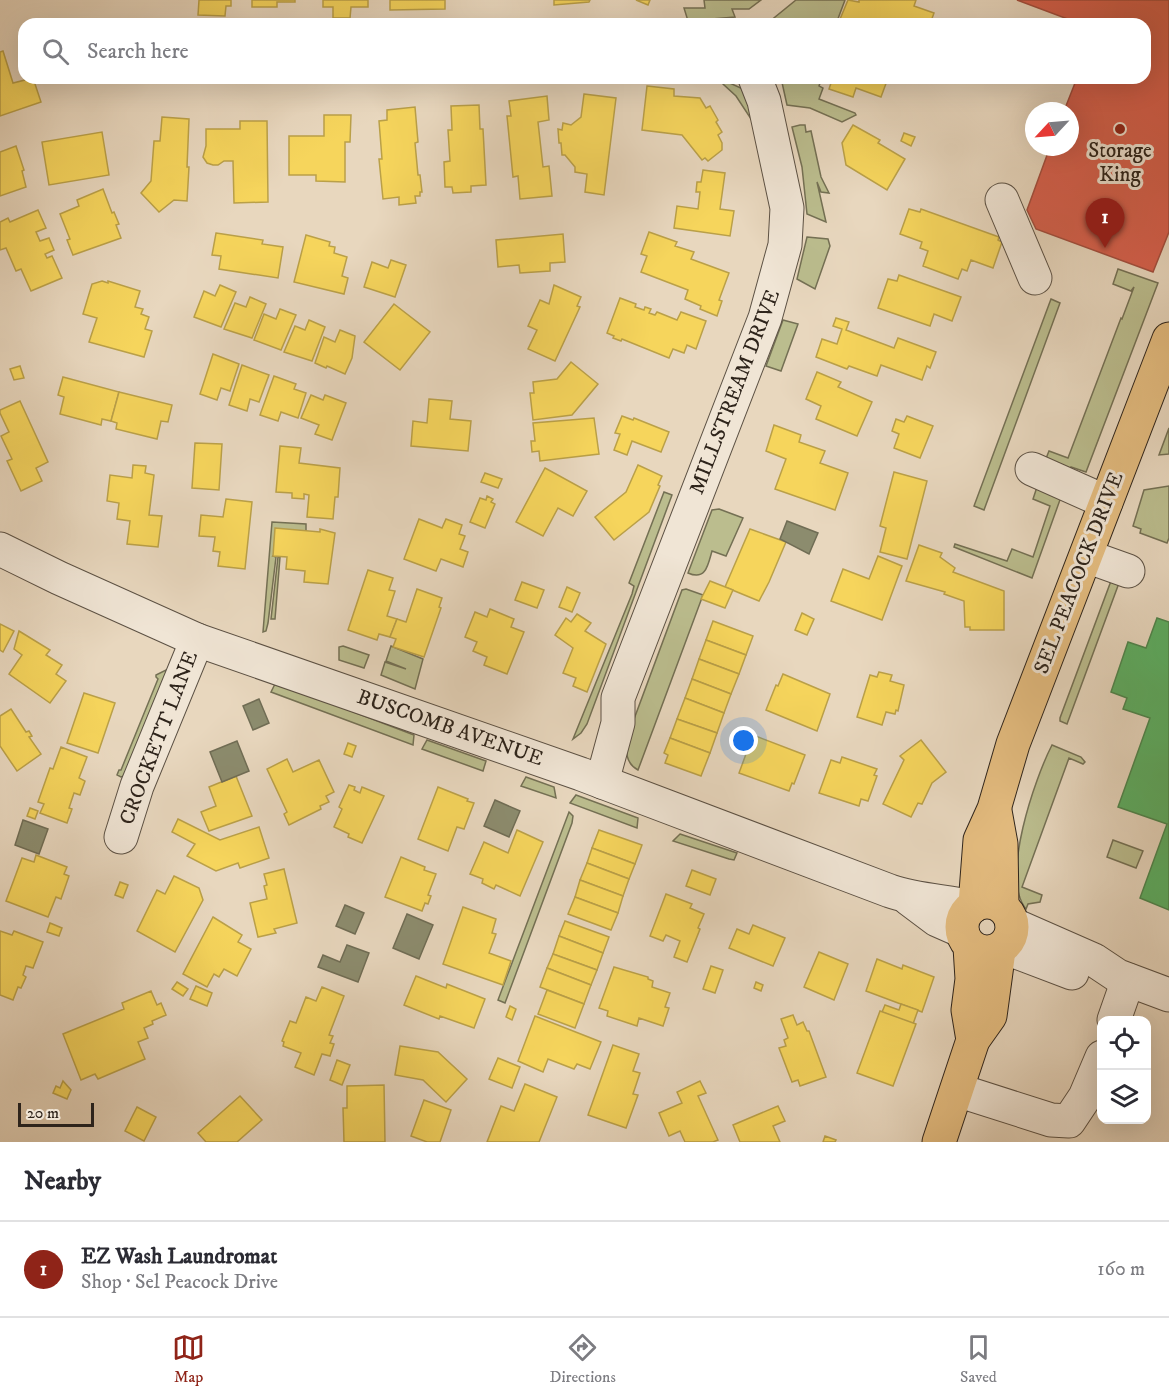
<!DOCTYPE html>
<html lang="en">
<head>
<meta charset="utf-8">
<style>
  body { margin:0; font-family:"IM FELL DW Pica",serif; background:#f7f7f7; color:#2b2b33 }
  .controls { position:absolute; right:18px; bottom:18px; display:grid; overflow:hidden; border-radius:12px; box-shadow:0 6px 24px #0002 }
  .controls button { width:54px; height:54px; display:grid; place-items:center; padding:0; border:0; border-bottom:2px solid #e1e1e2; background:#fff; color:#2b2b33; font:30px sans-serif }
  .compass { position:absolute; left:1025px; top:102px; width:54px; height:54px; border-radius:50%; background:#fff; box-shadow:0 6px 24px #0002; rotate:244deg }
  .scale { position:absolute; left:18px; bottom:15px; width:76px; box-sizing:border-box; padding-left:6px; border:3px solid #2e241b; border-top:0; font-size:16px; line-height:21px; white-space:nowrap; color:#2e241b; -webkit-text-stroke:4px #f0e5d5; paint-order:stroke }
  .you { position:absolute; left:744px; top:741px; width:21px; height:21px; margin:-15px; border:4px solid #fff; border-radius:50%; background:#1a73e8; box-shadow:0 0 0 9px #1a73e833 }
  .badge { display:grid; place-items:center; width:39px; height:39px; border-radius:50%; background:#8f2418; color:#fff; font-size:20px; font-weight:700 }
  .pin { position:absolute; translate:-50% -50px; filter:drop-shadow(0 2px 3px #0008) }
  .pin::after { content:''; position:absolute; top:32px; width:21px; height:18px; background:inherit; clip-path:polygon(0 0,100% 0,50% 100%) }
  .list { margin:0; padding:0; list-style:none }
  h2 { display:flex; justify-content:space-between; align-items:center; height:78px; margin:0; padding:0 24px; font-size:26px }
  h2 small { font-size:20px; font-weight:400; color:#7c7c81 }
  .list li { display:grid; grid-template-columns:39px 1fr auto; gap:18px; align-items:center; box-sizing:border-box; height:96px; padding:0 24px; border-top:2px solid #e1e1e2 }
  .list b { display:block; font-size:22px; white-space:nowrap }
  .list p { margin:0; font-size:20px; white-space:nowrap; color:#7c7c81 }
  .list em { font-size:20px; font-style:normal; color:#7c7c81 }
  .icon { flex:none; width:33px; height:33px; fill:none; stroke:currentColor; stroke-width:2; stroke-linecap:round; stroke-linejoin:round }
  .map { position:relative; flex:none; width:1169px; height:1142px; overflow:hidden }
  .search { position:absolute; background:#fff; box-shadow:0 6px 24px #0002; left:18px; right:18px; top:18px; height:66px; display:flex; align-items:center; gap:15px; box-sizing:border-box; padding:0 21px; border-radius:18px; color:#7c7c81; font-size:22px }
  .sheet { height:174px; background:#fff }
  nav { display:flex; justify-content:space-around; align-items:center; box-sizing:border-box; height:84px; border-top:2px solid #e1e1e2; background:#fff; font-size:16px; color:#7c7c81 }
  nav a { display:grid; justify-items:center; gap:3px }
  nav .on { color:#8f2418 }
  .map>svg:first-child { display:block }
  .green { fill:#bbbd8e; stroke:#747054; stroke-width:1.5 }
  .homes { fill:#f6d55c; stroke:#baa048; stroke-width:1.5 }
  .shops { fill:#d6604d; stroke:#a44e3e; stroke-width:1.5 }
  .public { fill:#5aae61; stroke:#4d854c; stroke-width:1.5 }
  .industry { fill:#8c8c6e; stroke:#706d55; stroke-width:1.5 }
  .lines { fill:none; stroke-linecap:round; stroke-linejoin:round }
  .minor-casing { stroke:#5c5144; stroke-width:35 }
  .major-casing { stroke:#2e241b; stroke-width:35 }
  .minor { stroke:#f0e5d5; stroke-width:33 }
  .major { stroke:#e4bc7f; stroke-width:33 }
  .poi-dot { fill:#8f2418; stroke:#f0e5d5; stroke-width:2 }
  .labels { text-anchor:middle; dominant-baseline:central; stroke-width:6; stroke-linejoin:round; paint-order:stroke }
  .poi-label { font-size:21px; fill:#2e241b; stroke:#f0e5d5 }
  .street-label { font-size:21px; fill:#2e241b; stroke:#f0e5d5 }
</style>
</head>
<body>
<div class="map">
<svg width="1169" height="1142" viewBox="0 0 1169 1142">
  <rect width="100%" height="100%" fill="#e8d7be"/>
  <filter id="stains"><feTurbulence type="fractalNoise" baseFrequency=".00333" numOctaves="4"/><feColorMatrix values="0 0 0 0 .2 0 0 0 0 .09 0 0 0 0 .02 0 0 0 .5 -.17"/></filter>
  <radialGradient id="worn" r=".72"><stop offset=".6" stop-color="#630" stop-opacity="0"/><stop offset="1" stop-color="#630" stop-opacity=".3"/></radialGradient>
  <!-- green -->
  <g class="green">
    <path d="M704 0H761L749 9H732L735 17 688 21 684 8H705Z"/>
    <path d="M796 0H845L836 24H768L769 22Z"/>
    <path d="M781 78H822L819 86 823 88 819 99 855 113 856 115 842 122 810 108 787 105Z"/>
    <path d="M721 79 743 89 755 118 751 119 736 96 723 84Z"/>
    <path d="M800 125H805L806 132 811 131 821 177 829 193 821 192 817 182 826 222 807 214 802 167 792 127Z"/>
    <path d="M807 237 828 239 830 246 815 289 797 279Z"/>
    <path d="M1118 269 1158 283 1086 472 1071 467 1070 470 1045 461 1049 451 1068 458 1121 318 1122 319 1134 287 1131 291 1113 284Z"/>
    <path d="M1051 299 1060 303 984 510 974 506Z"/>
    <path d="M783 320 798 324 781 371 766 366Z"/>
    <path d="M1169 428V454L1159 455Z"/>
    <path d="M1169 486V538L1167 543 1140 533 1141 529 1133 526 1144 490Z"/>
    <path d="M1037 487 1061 497 1032 578 954 547 955 544 1007 561 1012 549 1033 557 1050 506 1033 499Z"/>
    <path d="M664 492 672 495 587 724 581 733 573 739 632 594 634 586 629 583Z"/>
    <path d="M719 509 743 518 726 556 712 551C708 565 706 581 688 573L712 510Z"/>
    <path d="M272 522 306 524V531L273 556 276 557 268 623 266 631 263 632Z"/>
    <path d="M278 557H280L275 619H271Z"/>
    <path d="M1111 581 1119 583 1067 724 1060 721V718Z"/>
    <path d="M686 589 703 595 638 770C625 763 626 751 627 738L682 590Z"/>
    <path d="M343 646 369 655 364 668 339 660V647Z"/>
    <path d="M391 646 423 659 415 689 381 675 385 662 406 669 386 661Z"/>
    <path d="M172 667 124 776 121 777 117 775 119 770H121L158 679 156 677V675Z"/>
    <path d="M275 684 283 685 414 735 413 745 271 692Z"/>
    <path d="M427 740 486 761 483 771 422 749Z"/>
    <path d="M1052 745 1081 757 1085 762 1083 764 1069 758 1022 887 1042 895 1040 902 1028 904 1026 909C1000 878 1035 778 1052 745Z"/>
    <path d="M526 777 554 787 556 798 521 786Z"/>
    <path d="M576 795 638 818 637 828 570 803Z"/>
    <path d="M569 812 573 816 572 823 505 1003 498 1000Z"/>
    <path d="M680 834 737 853 734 860 729 859 673 841Z"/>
    <path d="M1113 840 1143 851 1136 868 1107 857Z"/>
  </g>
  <!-- homes -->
  <g class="homes">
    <path d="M199 0H231V6H226L225 16 198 15Z"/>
    <path d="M252 0H295V2H277V7H252Z"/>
    <path d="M323 0H368V7H351L350 18H333V7H323Z"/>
    <path d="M390 0H445V9L390 10Z"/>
    <path d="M554 0H590L589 2 554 5Z"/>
    <path d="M636 0H650L648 5Z"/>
    <path d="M848 0 859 2V0H916L914 6 934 13 930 24H838Z"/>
    <path d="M3 51 13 83 33 78 41 102 0 116V52Z"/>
    <path d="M829 78H888L881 97 856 88 853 97 829 89 832 80Z"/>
    <path d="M647 86 674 89V96L700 98 706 108 710 106 718 120 716 122 722 132 718 135 722 143V150L708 161 705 158 702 160 682 135 642 130Z"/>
    <path d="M584 94 616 98 604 195 585 192 587 174 575 172V167L565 155H562L561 143H559L558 129 562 130 563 123 571 125 581 117Z"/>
    <path d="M547 96 549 120 538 122 543 167 549 166 552 196 520 199 518 176 513 177 507 116H511L509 101Z"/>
    <path d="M479 105 480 129H483L486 185 471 186V192L453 193 452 187H445L444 162 450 161 448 130H452L451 106Z"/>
    <path d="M415 107 418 142 415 143 418 175H420L422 192H420V196H415L416 203 399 205V197L383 199 379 159H382L379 121 387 120V110Z"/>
    <path d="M324 115H351L350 142H345V182L316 181V175H289V136H324Z"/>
    <path d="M162 117 189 119 187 167H189L187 201 174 200 159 212 141 193 151 181 154 141H160Z"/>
    <path d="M240 121H267L268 202 234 203 233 161H224L218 165H213L207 163 203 157 206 146V129H240Z"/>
    <path d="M853 125 880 140 878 143 905 159 887 190 846 165 842 143Z"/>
    <path d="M102 132 109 175 49 185 42 142Z"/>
    <path d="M904 133 915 137 911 146 901 141Z"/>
    <path d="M16 146 24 170 22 171 26 187 0 196V152Z"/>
    <path d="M703 170 725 173 720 209 734 211 730 236 674 228 677 206 698 209 700 192H696L697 182H701Z"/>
    <path d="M103 189 112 213 114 212 119 224 116 225 121 238 73 255 67 240 70 239 60 214 79 206 77 200Z"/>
    <path d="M909 209 920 212 921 209 999 237 998 240 1002 242 993 268 971 260 967 271 962 269 958 279 923 266 928 251 920 248 922 242 900 234Z"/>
    <path d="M38 210 46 228 36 232 40 241 49 238 54 250 45 254 47 258 52 256 62 278 31 291 21 269 16 271 6 248 0 250V222L8 218 10 222Z"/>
    <path d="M649 232 677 242 675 246 694 252 691 259 729 273 719 300 722 301 717 316 700 309 701 306 685 299 688 290 641 272 647 256 641 254Z"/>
    <path d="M216 233 263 240 262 244 283 247 278 278 219 269 221 256 212 255Z"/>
    <path d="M563 234 565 262 550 263V271L520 273 519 265 498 267 496 240Z"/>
    <path d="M306 235 330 242 329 246 335 247 334 253 347 257 342 276 348 278 344 294 294 282Z"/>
    <path d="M391 260 406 265 395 297 364 287 372 262 388 268Z"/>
    <path d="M899 275 961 297 952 321 934 314 930 326 878 308 888 279 897 281Z"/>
    <path d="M102 281 108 283V281L140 291 135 307 143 309 141 314 149 317 145 329 152 331 144 357 89 342 97 318 83 314 92 284Z"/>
    <path d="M220 285 236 292 221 327 194 317 204 291 215 296Z"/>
    <path d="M554 285 581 297 577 306 580 307 555 361 528 349 537 330 528 326 540 300 549 304Z"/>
    <path d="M250 297 266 304 252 338 224 329 235 303 246 307Z"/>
    <path d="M620 298 636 304 635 307 644 310 645 307 651 309 649 313 655 315 657 312 677 320 681 312 706 321 696 349 687 345 684 353 673 349 669 358 622 339 621 341 613 338 614 336 607 333Z"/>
    <path d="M394 304 430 332 400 370 364 342Z"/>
    <path d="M280 309 296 315 281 350 254 340 264 314 276 319Z"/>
    <path d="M836 318 849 322 846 330 894 348 898 338 936 352 930 368 927 366 922 380 881 365 877 376 849 366 847 369 816 357 822 339 837 344 842 329 833 326Z"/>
    <path d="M309 320 325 327 312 361 284 352 295 326 305 330Z"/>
    <path d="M340 330 355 336 352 358 345 374 327 366 326 368 315 363 324 337 335 342Z"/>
    <path d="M213 354 239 364 230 391 221 388 217 400 200 394Z"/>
    <path d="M571 362 598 384 572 415 533 420 530 393H534L533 382 557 379Z"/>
    <path d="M242 365 269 375 259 402 250 399 247 411 229 405Z"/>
    <path d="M20 366 24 378 14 380 10 369Z"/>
    <path d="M817 372 841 382 838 387 872 402 857 436 816 419 821 406 806 399Z"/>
    <path d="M274 376 296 384 294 389 306 393 298 418 281 412 278 421 260 415Z"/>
    <path d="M63 377 119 392 111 421 102 419 101 425 60 414 64 397 58 395Z"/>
    <path d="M119 392 172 405 168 422 161 421 157 439 116 429 117 423 111 421Z"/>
    <path d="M311 395 323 400 325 395 346 403 332 440 315 434 319 425 301 418Z"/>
    <path d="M429 399 452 401 450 419 471 421 468 451 411 446 413 421 427 423Z"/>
    <path d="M20 401 48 462 36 468 42 481 21 491 7 461 12 459 1 436 9 432 0 413V410Z"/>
    <path d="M622 416 633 420 634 418 669 432 661 452 632 441 627 455 614 450 620 434 615 433Z"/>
    <path d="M907 416 933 426 920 458 894 448 899 434 892 431 896 419 904 422Z"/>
    <path d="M594 418 599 454 540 461 539 451 532 452 531 441H535L533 423Z"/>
    <path d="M774 425 801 435 799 442 825 451 820 463 848 473 835 510 775 489 786 459 766 451Z"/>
    <path d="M195 443 222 444 219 490 192 488Z"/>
    <path d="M280 446 301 448 299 463 340 468 338 497H335L333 519 307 517 309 495 304 494V499L292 498V493L276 492Z"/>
    <path d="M133 465 146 466 145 473 154 475 149 515 162 516 158 547 127 544 130 521 117 519 119 503 107 501 110 475 132 478Z"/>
    <path d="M638 465 662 476 658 485 660 486 649 512 614 540 595 517 626 492Z"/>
    <path d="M545 468 587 491 573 516 558 508 543 536 516 522Z"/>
    <path d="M894 472 927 481 907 559 880 552 886 528 880 526Z"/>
    <path d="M485 473 502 479 498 488 481 482Z"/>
    <path d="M487 496 493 499 491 502 495 504 485 528 470 522 480 498 486 500Z"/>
    <path d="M226 499 252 502 245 569 218 566 220 552 213 551 215 537 199 536 201 515 223 517Z"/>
    <path d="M419 519 442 528 446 519 462 525 459 534 465 536 460 549 468 552 463 567 441 559 436 571 404 559Z"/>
    <path d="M275 528 320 532V529L335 533 328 584 304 582 305 571 286 569 287 557 273 556Z"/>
    <path d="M750 529 786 542 769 582 759 601 725 587Z"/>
    <path d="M919 545 942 553 940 557 955 568 953 572 1004 591V630H970V627H965L964 601 944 594 945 592 906 581Z"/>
    <path d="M878 556 902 566 882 620 831 601 843 569 869 579Z"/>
    <path d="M368 570 393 578 389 590 395 591 387 616 397 619 390 637 379 634 377 640 348 630Z"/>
    <path d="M710 581 733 590 725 608 701 599Z"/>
    <path d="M522 582 544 590 537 608 515 600Z"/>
    <path d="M567 587 580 593 572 612 559 607Z"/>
    <path d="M417 589 442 598 439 607 441 608 424 657 393 647 396 639 390 637 397 619 406 622Z"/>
    <path d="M490 609 514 619 511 627 524 632 507 674 484 665 487 657 473 651 477 642 465 637 475 612 487 617Z"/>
    <path d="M802 613 814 619 807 635 795 630Z"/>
    <path d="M577 614 591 623 585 631 606 644 587 692 573 686 576 678 563 673 573 648 555 635 566 618 571 622Z"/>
    <path d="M713 621 753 636 746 655 706 640Z"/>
    <path d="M0 624 14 631 3 652 0 650Z"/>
    <path d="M19 631 50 650 46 655 62 665 56 674 66 681 50 703 9 674 22 655 14 649Z"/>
    <path d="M706 640 746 655 739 674 699 659Z"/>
    <path d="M699 659 739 674 731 694 692 679Z"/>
    <path d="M879 672 892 675 890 681 904 685 898 711 896 710 895 714 886 712 882 725 857 717 870 675 877 677Z"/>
    <path d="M783 674 830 694 817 731 766 710 776 685 778 686Z"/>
    <path d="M692 679 731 694 724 713 685 698Z"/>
    <path d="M84 693 115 703 98 753 67 743Z"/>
    <path d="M685 698 724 713 717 733 677 719Z"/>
    <path d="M11 709 26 732 29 731 32 736 29 737 41 754 17 771 0 746V716Z"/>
    <path d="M677 719 717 733 710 753 670 738Z"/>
    <path d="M753 735 805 755 794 784 792 783 789 791 739 773Z"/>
    <path d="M670 738 710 753 701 776 665 763 668 755 664 753Z"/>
    <path d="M921 740 946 772 932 783 922 804 918 803 911 817 883 804 904 760 900 756Z"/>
    <path d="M348 743 356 746 352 757 344 754Z"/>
    <path d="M61 747 87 757 79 778 85 781 80 795 74 793 69 808 72 809 67 823 40 813 44 804 38 802 50 768 53 769Z"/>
    <path d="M842 757 877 769 874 775 877 776 868 801 861 799 859 806 819 793 831 760 840 763Z"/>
    <path d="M287 759 293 772 319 760 334 792 326 796 329 802 320 806 321 809 289 825 284 814 287 812 267 769Z"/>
    <path d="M236 776 252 816 209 831 201 812 216 806 209 787Z"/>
    <path d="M349 785 355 787 354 790 360 793 362 787 384 796 362 843 348 837 349 834 334 827 342 809 339 807Z"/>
    <path d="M438 787 468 799 467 801 474 803 464 829 457 827 448 851 418 839Z"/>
    <path d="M30 808 38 811 35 819 27 816Z"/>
    <path d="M178 819 220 840 259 827 269 858 240 868 238 863 216 871 187 856 195 844 172 832Z"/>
    <path d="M517 830 543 842 520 896 496 885 494 889 482 883 483 879 470 874 484 842 508 853Z"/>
    <path d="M599 830 642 845 635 864 592 848Z"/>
    <path d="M592 848 635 864 629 879 587 863Z"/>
    <path d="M36 855 67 867 64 874 69 876 61 899 56 897 48 917 6 901 22 858 34 862Z"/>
    <path d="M401 857 425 867 424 870 436 874 428 895 431 896 428 904 425 903 422 911 385 897Z"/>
    <path d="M587 863 629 879 623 896 580 880Z"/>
    <path d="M284 869 297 923 274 929 276 933 258 937 250 903 267 899 264 886 267 885 264 874Z"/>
    <path d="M692 870 716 879 710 895 686 886Z"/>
    <path d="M174 876 199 888 203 900 175 952 137 931 157 890 165 894Z"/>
    <path d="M580 880 623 896 618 913 575 897Z"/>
    <path d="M120 882 128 885 123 898 115 895Z"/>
    <path d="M666 894 692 904 690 908 704 914 698 928 700 929 687 962 674 957 680 941 666 935 663 941 650 936Z"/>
    <path d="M575 897 618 913 611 930 568 914Z"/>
    <path d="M463 907 496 919 492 933 496 934 489 953 511 961 503 985 443 964Z"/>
    <path d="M213 917 242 935 238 942 251 949 237 976 224 969 219 977 214 974 207 987 183 974Z"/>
    <path d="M565 921 609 937 603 953 559 936Z"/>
    <path d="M50 923 62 928 59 936 47 932Z"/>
    <path d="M753 925 785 938 773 966 729 948 737 929 749 934Z"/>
    <path d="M0 931 12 935 14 931 43 942 33 968 26 966 23 975 26 977 21 988 18 987 13 1000 0 995Z"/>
    <path d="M559 936 603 953 597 970 553 954Z"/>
    <path d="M819 952 848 964 834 1000 804 987Z"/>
    <path d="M553 954 597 970 591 985 547 968Z"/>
    <path d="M877 959 902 969 903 965 934 977 922 1012 866 991Z"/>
    <path d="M711 966 723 970 715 993 703 989Z"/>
    <path d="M614 967 648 977V979L653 981 652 987 670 993 665 1007 669 1008 663 1026 639 1018 637 1026 607 1016 608 1011 599 1008Z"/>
    <path d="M547 968 591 985 584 1004 540 987Z"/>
    <path d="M416 976 446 988 447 984 485 999 474 1028 440 1016 439 1019 404 1005Z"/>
    <path d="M177 982 188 989 183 996 172 989Z"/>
    <path d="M756 982 763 985 761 991 754 988Z"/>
    <path d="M196 986 212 993 207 1006 190 999Z"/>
    <path d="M322 987 344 996 329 1035 333 1036 330 1043 334 1044 330 1056 322 1054 314 1075 295 1067 301 1053 283 1046 284 1042 282 1041 290 1021 296 1023 306 997 316 1001Z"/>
    <path d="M547 990 584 1004 575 1028 538 1014Z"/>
    <path d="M151 991 157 1005 161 1003 166 1015 152 1021 153 1024 144 1028 148 1038 138 1042 145 1059 98 1079 95 1074 81 1080 63 1034 124 1009 122 1003Z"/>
    <path d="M901 1004 918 1010 913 1024 882 1012 885 1005 899 1010Z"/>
    <path d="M510 1006 516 1009 512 1020 506 1017Z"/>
    <path d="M880 1011 916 1024 893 1086 857 1073Z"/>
    <path d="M793 1015 797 1025 803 1022 807 1031H809L826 1077 800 1086 798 1080 792 1082 779 1048 786 1046 784 1040 788 1038 781 1019Z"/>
    <path d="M535 1016 601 1042 590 1069 577 1064 574 1069 548 1059 543 1072 518 1061Z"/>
    <path d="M613 1045 639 1054 633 1071 640 1073 633 1094 638 1095 626 1128 588 1115Z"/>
    <path d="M400 1046 438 1052 467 1079 446 1102 423 1080 395 1075Z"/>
    <path d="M498 1058 520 1067 512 1088 489 1079Z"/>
    <path d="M337 1060 350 1065 342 1085 330 1080Z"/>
    <path d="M63 1081 71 1090 67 1099 53 1093 56 1086 60 1088Z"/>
    <path d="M700 1081 706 1093 698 1096 718 1140 713 1142H685L680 1131 669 1136 659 1113 682 1103 677 1092Z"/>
    <path d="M525 1084 557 1097 539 1142H487L501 1106 514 1111Z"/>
    <path d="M384 1085 385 1142H344L343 1108H347V1086Z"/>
    <path d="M240 1096 262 1120 237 1142H206L198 1133Z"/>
    <path d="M424 1100 451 1110 440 1142H427L411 1136Z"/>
    <path d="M778 1106 785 1121 773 1126 780 1142H740L733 1125Z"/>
    <path d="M137 1107 156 1117 144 1141 125 1131Z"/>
    <path d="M825 1136 836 1140 835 1142H823Z"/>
  </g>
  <!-- shops -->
  <path class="shops" d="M1017 0H1169V232L1153 272 1036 229 1027 210 1050 147H1070V111H1064L1077 78H1145V24H1081Z"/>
  <!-- public -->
  <path class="public" d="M1157 618 1169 622V910L1140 898 1167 824 1118 807 1150 718 1123 709 1127 698 1111 692 1128 642 1146 648Z"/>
  <!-- industry -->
  <g class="industry">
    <path d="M787 521 818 533 809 554 780 539Z"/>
    <path d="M259 699 269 723 253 730 243 706Z"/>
    <path d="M237 741 249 771 222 782 210 752Z"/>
    <path d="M495 800 520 811 509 837 484 826Z"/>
    <path d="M23 820 48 829 39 854 15 845Z"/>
    <path d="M345 905 364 913 355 934 336 926Z"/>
    <path d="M407 914 433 925 419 959 393 948Z"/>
    <path d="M347 945 369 953 358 982 318 967 323 955 340 962Z"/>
  </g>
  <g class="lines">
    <!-- minor casing -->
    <g class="minor-casing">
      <g id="minor">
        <path d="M1002 200 1035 278"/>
        <path d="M1032 469 1106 502"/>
        <path d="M0 549 59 578 197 640 581 774 890 891C916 900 945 901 972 907"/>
        <path d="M1086 556 1128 571"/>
        <path d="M602 782 618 723V698L765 318 785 245 787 208 764 101 755 78"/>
        <path d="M121 837 137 786 197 640"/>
        <path d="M909 899 937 920 962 931"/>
        <path d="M1012 924 1094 960 1118 976 1169 995"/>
        <path d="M1003 947 1072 973"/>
        <path d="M1114 1020 1128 980"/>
        <path d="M957 1090 1051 1120 1069 1121 1085 1097 1102 1057"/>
      </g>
    </g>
    <!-- major casing -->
    <g class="major-casing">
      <g id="major">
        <path d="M995 811 1001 844 1002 906"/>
        <circle cx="987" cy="927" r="25"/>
        <path d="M975 905 980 840 994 809 1013 744 1169 339"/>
        <path d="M970 947 972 979 968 1010 973 1040"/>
        <path d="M939 1142 973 1040 990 1016 999 950"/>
      </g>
    </g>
    <!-- minor -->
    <use href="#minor" class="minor"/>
    <!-- major -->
    <use href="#major" class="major"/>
  </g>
  <!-- markers -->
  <circle class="poi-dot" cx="1120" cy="129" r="6"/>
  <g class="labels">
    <!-- poi labels -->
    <g class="poi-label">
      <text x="1120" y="151">Storage<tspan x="1120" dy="24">King</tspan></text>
    </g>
    <!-- street labels -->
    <g class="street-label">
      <text transform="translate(735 392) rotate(-69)">MILLSTREAM DRIVE</text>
      <text transform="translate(1079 573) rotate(-69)">SEL PEACOCK DRIVE</text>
      <text transform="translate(450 728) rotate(19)">BUSCOMB AVENUE</text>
      <text transform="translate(159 738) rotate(-69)">CROCKETT LANE</text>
    </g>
  </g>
  <rect width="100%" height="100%" filter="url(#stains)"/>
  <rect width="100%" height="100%" fill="url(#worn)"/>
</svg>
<div class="controls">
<button><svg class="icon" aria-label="locate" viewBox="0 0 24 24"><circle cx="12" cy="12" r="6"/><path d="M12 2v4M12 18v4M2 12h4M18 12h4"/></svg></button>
<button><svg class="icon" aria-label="layers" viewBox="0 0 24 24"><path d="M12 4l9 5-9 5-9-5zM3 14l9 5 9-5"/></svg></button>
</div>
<svg class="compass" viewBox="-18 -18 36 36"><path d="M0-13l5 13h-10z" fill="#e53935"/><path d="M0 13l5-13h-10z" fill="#7c7c81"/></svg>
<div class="scale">20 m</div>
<div class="you"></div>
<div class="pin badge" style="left:1105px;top:248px">1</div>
<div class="search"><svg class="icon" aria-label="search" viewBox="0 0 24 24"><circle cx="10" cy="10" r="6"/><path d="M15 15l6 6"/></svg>Search here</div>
</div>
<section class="sheet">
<h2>Nearby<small></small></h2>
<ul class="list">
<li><span class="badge">1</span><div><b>EZ Wash Laundromat</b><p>Shop · Sel Peacock Drive</p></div><em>160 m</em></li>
</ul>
</section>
<nav>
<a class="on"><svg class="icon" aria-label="map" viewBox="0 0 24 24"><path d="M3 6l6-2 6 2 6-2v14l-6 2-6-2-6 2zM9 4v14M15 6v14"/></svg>Map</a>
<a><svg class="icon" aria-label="directions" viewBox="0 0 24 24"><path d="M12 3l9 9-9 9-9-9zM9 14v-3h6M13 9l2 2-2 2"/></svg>Directions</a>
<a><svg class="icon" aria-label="saved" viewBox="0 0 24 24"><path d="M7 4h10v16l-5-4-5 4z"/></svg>Saved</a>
</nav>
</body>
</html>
